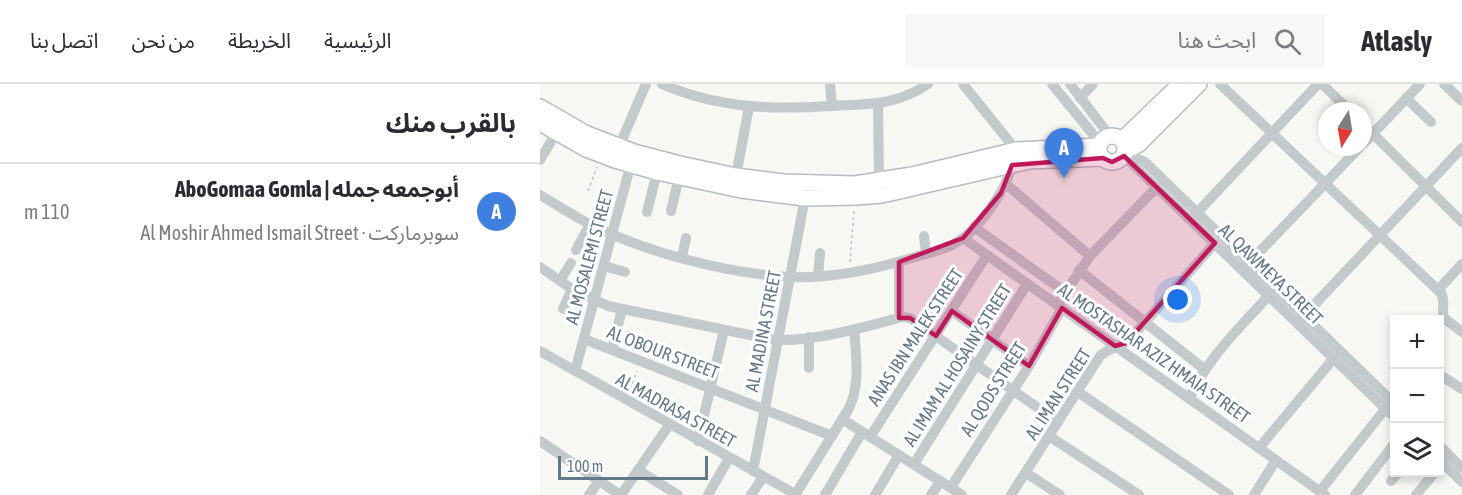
<!DOCTYPE html>
<html lang="ar">
<head>
<meta charset="utf-8">
<style>
  body { margin:0; font-family:"Asap Condensed","Noto Sans Arabic",sans-serif; background:#f7f7f7; color:#2b2b33; direction:rtl }
  .controls { position:absolute; right:18px; bottom:18px; display:grid; overflow:hidden; border-radius:0px; box-shadow:0 3px 9px #0003 }
  .controls button { width:54px; height:54px; display:grid; place-items:center; padding:0; border:0; border-bottom:2px solid #e1e1e2; background:#fff; color:#2b2b33; font:30px sans-serif }
  .compass { position:absolute; left:778px; top:18px; width:54px; height:54px; border-radius:50%; background:#fff; box-shadow:0 3px 9px #0003; rotate:191deg }
  .scale { position:absolute; left:18px; bottom:15px; width:150px; box-sizing:border-box; padding-left:6px; border:3px solid #647987; border-top:0; font-size:16px; line-height:21px; white-space:nowrap; color:#647987; -webkit-text-stroke:4px #fff; paint-order:stroke }
  .you { position:absolute; left:638px; top:216px; width:21px; height:21px; margin:-15px; border:4px solid #fff; border-radius:50%; background:#1a73e8; box-shadow:0 0 0 9px #1a73e833 }
  .badge { display:grid; place-items:center; width:39px; height:39px; border-radius:50%; background:#7c3aed; color:#fff; font-size:20px; font-weight:700 }
  .pin { position:absolute; translate:-50% -50px; filter:drop-shadow(0 2px 3px #0008) }
  .pin::after { content:''; position:absolute; top:32px; width:21px; height:18px; background:inherit; clip-path:polygon(0 0,100% 0,50% 100%) }
  .list { margin:0; padding:0; list-style:none }
  h2 { display:flex; justify-content:space-between; align-items:center; height:78px; margin:0; padding:0 24px; font-size:26px }
  h2 small { font-size:20px; font-weight:400; color:#7c7c81 }
  .list li { display:grid; grid-template-columns:39px 1fr auto; gap:18px; align-items:center; box-sizing:border-box; height:96px; padding:0 24px; border-top:2px solid #e1e1e2 }
  .list b { display:block; font-size:22px; white-space:nowrap }
  .list p { margin:0; font-size:20px; white-space:nowrap; color:#7c7c81 }
  .list em { font-size:20px; font-style:normal; color:#7c7c81 }
  .icon { flex:none; width:33px; height:33px; fill:none; stroke:currentColor; stroke-width:2; stroke-linecap:round; stroke-linejoin:round }
  .map { position:relative; flex:none; width:922px; height:411px; overflow:hidden; direction:ltr }
  header { display:flex; align-items:center; gap:36px; box-sizing:border-box; height:84px; padding:0 30px; background:#fff; border-bottom:2px solid #e1e1e2 }
  header strong { font-size:28px }
  nav { display:flex; gap:33px; margin-inline-start:auto; font-size:21px }
  .search { width:420px; height:54px; background:#f7f7f7; display:flex; align-items:center; gap:15px; box-sizing:border-box; padding:0 21px; border-radius:0px; color:#7c7c81; font-size:22px }
  main { display:flex }
  aside { flex:1; background:#fff }
  .map>svg:first-child { display:block }
  .lines { fill:none; stroke-linecap:round; stroke-linejoin:round }
  .secondary-casing { stroke:#b6bcc0; stroke-width:18 }
  .path { stroke:#c0c2c4; stroke-width:1.5; stroke-dasharray:3 3; stroke-linecap:butt }
  .street { stroke:#c4c9cc; stroke-width:10 }
  .secondary { stroke:#fff; stroke-width:15 }
  .marked { fill:#c2185b; fill-opacity:0.2; stroke:#c2185b; stroke-width:4.5; stroke-linejoin:round }
  .labels { text-anchor:middle; dominant-baseline:central; stroke-width:6; stroke-linejoin:round; paint-order:stroke }
  .street-label { font-size:18px; fill:#647987; stroke:#fff }
</style>
</head>
<body>
<header>
<strong>Atlasly</strong>
<div class="search"><svg class="icon" aria-label="search" viewBox="0 0 24 24"><circle cx="10" cy="10" r="6"/><path d="M15 15l6 6"/></svg>ابحث هنا</div>
<nav><a>الرئيسية</a><a>الخريطة</a><a>من نحن</a><a>اتصل بنا</a></nav>
</header>
<main>
<div class="map">
<svg width="922" height="411" viewBox="0 0 922 411">
  <rect width="100%" height="100%" fill="#f7f7f4"/>
  <g class="lines">
    <!-- secondary casing -->
    <g class="secondary-casing">
      <g id="secondary">
        <path d="M0 23 47 50 94 68 140 80 196 92 243 98 315 100 372 91 476 66 559 62"/>
        <path d="M0 39 46 65 75 76 117 88 201 106 265 114 315 113 342 111 489 77 563 74"/>
        <circle cx="572" cy="65" r="13"/>
        <path d="M582 56 640 0"/>
        <path d="M585 68 599 60 659 0"/>
      </g>
    </g>
    <!-- path -->
    <g class="path">
      <path d="M48 107 57 83"/>
      <path d="M310 178 314 126"/>
      <path d="M90 305 97 287"/>
    </g>
    <!-- street -->
    <g class="street">
      <path d="M122 0C176 24 232 26 290 22 327 20 356 22 388 0"/>
      <path d="M290 0 292 22"/>
      <path d="M423 0 476 66"/>
      <path d="M512 0 560 59"/>
      <path d="M530 0 570 52"/>
      <path d="M680 0 901 209C906 218 901 225 904 234L922 248"/>
      <path d="M782 0 810 27"/>
      <path d="M904 0 922 17"/>
      <path d="M540 14 553 0"/>
      <path d="M866 14 891 38"/>
      <path d="M338 20 339 97"/>
      <path d="M823 40 922 138"/>
      <path d="M823 60 880 0"/>
      <path d="M79 63 106 0"/>
      <path d="M585 70 605 78 854 319"/>
      <path d="M584 72 854 333"/>
      <path d="M0 76 16 49"/>
      <path d="M196 92 209 23"/>
      <path d="M466 100 550 172"/>
      <path d="M0 111C17 121 34 132 51 141 109 169 185 189 249 193 290 195 336 185 375 173 388 169 402 167 414 160 438 147 466 107 472 81"/>
      <path d="M131 127 139 93"/>
      <path d="M107 128 117 88"/>
      <path d="M653 133 778 0"/>
      <path d="M434 143 525 208"/>
      <path d="M384 152 386 170"/>
      <path d="M423 154 785 411"/>
      <path d="M36 166 50 140"/>
      <path d="M142 173 146 154"/>
      <path d="M359 178V234"/>
      <path d="M64 182 85 188"/>
      <path d="M0 183 32 205 68 222 229 255C266 260 325 243 362 233L370 234 518 338"/>
      <path d="M705 183 820 63"/>
      <path d="M539 186 664 285"/>
      <path d="M278 191 280 169"/>
      <path d="M20 197 31 179"/>
      <path d="M898 206 922 180"/>
      <path d="M517 221 550 172 617 103"/>
      <path d="M23 225 32 205"/>
      <path d="M412 227 489 282"/>
      <path d="M760 236 922 64"/>
      <path d="M44 255 292 352"/>
      <path d="M72 266 82 225"/>
      <path d="M0 267 257 411"/>
      <path d="M269 284V253"/>
      <path d="M35 287 92 76"/>
      <path d="M900 291 922 305"/>
      <path d="M538 308 689 411"/>
      <path d="M649 315C667 274 700 244 729 211"/>
      <path d="M302 335 422 411"/>
      <path d="M509 352 599 411"/>
      <path d="M330 353 447 171"/>
      <path d="M0 357 80 411"/>
      <path d="M158 357 184 246"/>
      <path d="M900 362 922 384"/>
      <path d="M719 364 794 274"/>
      <path d="M900 376 922 398"/>
      <path d="M374 380 487 200"/>
      <path d="M98 386 138 411"/>
      <path d="M213 387 265 114"/>
      <path d="M486 389 520 411"/>
      <path d="M851 397 859 388"/>
      <path d="M411 403 489 282 522 224"/>
      <path d="M780 407 846 324"/>
      <path d="M49 411 59 397"/>
      <path d="M81 411 129 341"/>
      <path d="M168 411 189 374"/>
      <path d="M211 411 223 393"/>
      <path d="M255 411 308 326C321 301 316 272 314 245"/>
      <path d="M285 411 322 348"/>
      <path d="M335 411 359 371"/>
      <path d="M391 411 401 397"/>
      <path d="M471 411 560 272C570 263 582 263 591 254L675 159"/>
      <path d="M714 411 736 376"/>
      <path d="M815 411 854 360"/>
      <path d="M876 411 895 388"/>
    </g>
    <!-- secondary -->
    <use href="#secondary" class="secondary"/>
  </g>
  <!-- marked area -->
  <path class="marked" d="M584 72 675 159 586 259 575 262 522 224 489 282 412 227 396 252 370 234H359V178L423 154 461 109 472 81 563 74 572 78Z"/>
  <g class="labels">
    <!-- street labels -->
    <g class="street-label">
      <text transform="translate(49 173) rotate(-75)">AL MOSALEMI STREET</text>
      <text transform="translate(731 190) rotate(44)">AL QAWMEYA STREET</text>
      <text transform="translate(223 247) rotate(-79)">AL MADINA STREET</text>
      <text transform="translate(375 253) rotate(-57)">ANAS IBN MALEK STREET</text>
      <text transform="translate(123 268) rotate(21)">AL OBOUR STREET</text>
      <text transform="translate(614 269) rotate(35)">AL MOSTASHAR AZIZ HMAIA STREET</text>
      <text transform="translate(417 281) rotate(-58)">AL IMAM AL HOSAINY STREET</text>
      <text transform="translate(453 305) rotate(-58)">AL QODS STREET</text>
      <text transform="translate(518 310) rotate(-57)">AL IMAN STREET</text>
      <text transform="translate(136 326) rotate(29)">AL MADRASA STREET</text>
    </g>
  </g>
</svg>
<div class="controls">
<button>+</button>
<button>−</button>
<button><svg class="icon" aria-label="layers" viewBox="0 0 24 24"><path d="M12 4l9 5-9 5-9-5zM3 14l9 5 9-5"/></svg></button>
</div>
<svg class="compass" viewBox="-18 -18 36 36"><path d="M0-13l5 13h-10z" fill="#e53935"/><path d="M0 13l5-13h-10z" fill="#7c7c81"/></svg>
<div class="scale">100 m</div>
<div class="you"></div>
<div class="pin badge" style="left:524px;top:94px;background:#3f7fe0">A</div>
</div>
<aside>
<h2>بالقرب منك<small></small></h2>
<ul class="list">
<li><span class="badge" style="background:#3f7fe0">A</span><div><b>أبوجمعه جمله | AboGomaa Gomla</b><p>سوبرماركت · Al Moshir Ahmed Ismail Street</p></div><em>110 m</em></li>
</ul>
</aside>
</main>
</body>
</html>
